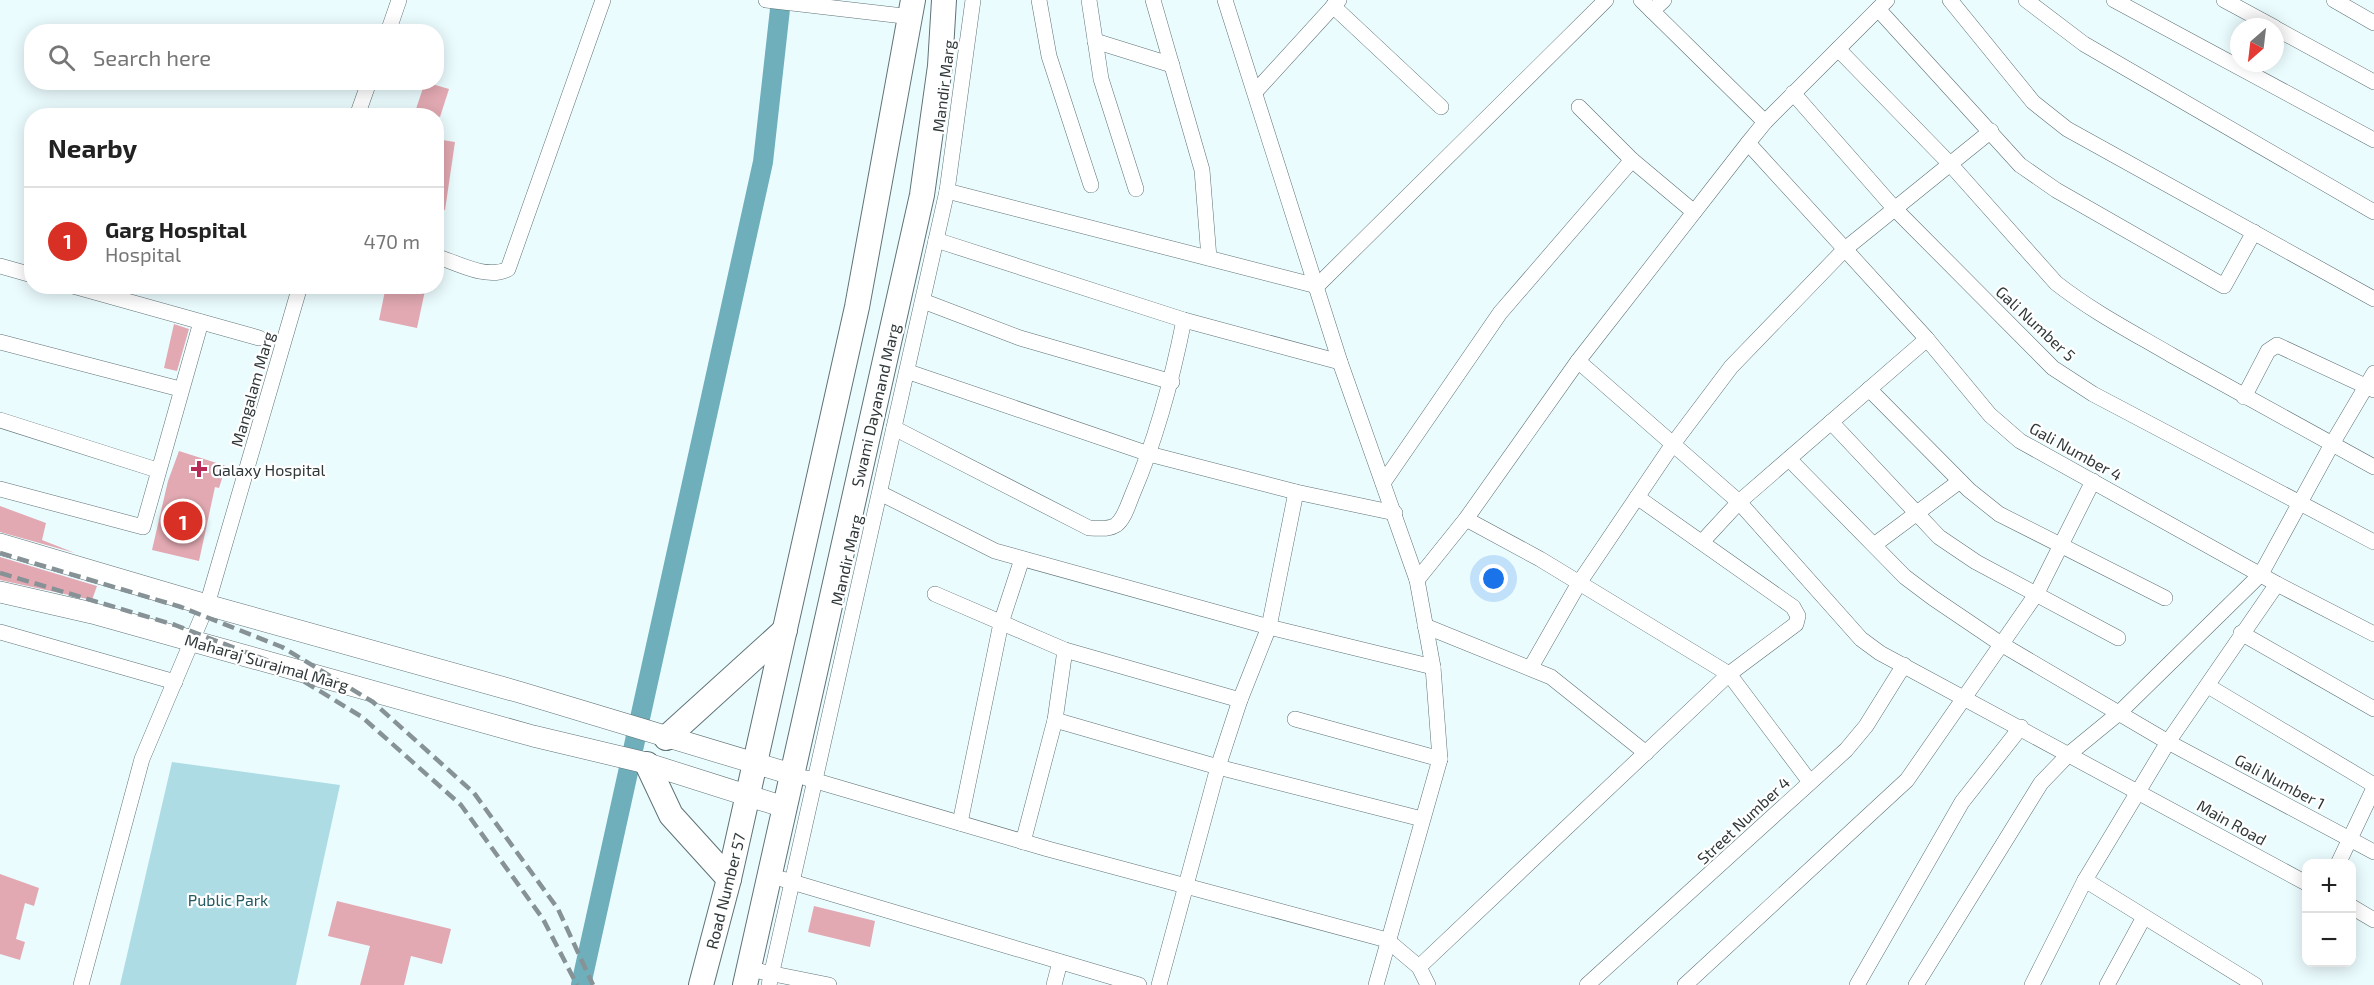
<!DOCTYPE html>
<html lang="en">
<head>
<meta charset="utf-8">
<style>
  body { margin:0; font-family:"Exo 2",sans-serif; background:#f2f2f2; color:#222 }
  .controls { position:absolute; right:18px; bottom:18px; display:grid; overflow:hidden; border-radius:12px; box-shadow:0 3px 15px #0003 }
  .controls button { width:54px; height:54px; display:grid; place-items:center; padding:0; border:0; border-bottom:2px solid #e0e0e0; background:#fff; color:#222; font:30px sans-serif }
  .compass { position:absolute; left:2230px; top:18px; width:54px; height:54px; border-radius:50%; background:#fff; box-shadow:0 3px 15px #0003; rotate:208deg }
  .you { position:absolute; left:1494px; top:579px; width:21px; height:21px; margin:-15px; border:4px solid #fff; border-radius:50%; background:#1a73e8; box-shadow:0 0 0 9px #1a73e833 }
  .badge { display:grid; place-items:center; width:39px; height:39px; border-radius:50%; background:#d93025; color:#fff; font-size:20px; font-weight:700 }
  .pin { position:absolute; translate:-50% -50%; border:3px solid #fff; box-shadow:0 2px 6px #0006 }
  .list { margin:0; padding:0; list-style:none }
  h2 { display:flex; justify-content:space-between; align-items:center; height:78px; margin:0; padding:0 24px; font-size:26px }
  h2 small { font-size:20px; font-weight:400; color:#767676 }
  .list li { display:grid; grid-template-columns:39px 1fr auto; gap:18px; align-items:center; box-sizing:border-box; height:108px; padding:0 24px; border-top:2px solid #e0e0e0 }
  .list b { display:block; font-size:22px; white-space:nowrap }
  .list p { margin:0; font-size:20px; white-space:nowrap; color:#767676 }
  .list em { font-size:20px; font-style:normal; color:#767676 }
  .icon { flex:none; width:33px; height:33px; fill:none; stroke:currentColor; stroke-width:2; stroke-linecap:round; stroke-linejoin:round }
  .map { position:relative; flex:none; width:2374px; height:985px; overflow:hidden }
  .search { position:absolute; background:#fff; box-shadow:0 3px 15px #0003; left:24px; top:24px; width:420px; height:66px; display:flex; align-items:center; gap:15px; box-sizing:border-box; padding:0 21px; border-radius:24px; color:#767676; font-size:22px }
  .panel { position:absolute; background:#fff; box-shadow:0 3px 15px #0003; left:24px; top:108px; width:420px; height:186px; border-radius:24px }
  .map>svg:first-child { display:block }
  .green { fill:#addce5 }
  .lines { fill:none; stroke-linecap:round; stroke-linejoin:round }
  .canal { stroke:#6eafbb; stroke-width:20 }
  .building { fill:#e2a9b2 }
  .street-casing { stroke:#5f7275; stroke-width:16 }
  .secondary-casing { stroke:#5f7275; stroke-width:22 }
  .primary-casing { stroke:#5f7275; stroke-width:26 }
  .street { stroke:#fff; stroke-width:15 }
  .secondary { stroke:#fff; stroke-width:21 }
  .primary { stroke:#fff; stroke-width:24 }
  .rail { stroke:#869295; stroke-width:4.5; stroke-dasharray:12 6; stroke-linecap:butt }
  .poi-dot { fill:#b92a57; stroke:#fff; stroke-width:2 }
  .labels { text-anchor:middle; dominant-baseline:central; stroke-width:4.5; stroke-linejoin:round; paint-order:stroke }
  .street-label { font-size:16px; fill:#30383a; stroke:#fff }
  .poi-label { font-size:16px; fill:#30383a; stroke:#fff; text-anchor:start }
  .park-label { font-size:16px; fill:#235a63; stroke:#fff }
</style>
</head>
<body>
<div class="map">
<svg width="2374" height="985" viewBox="0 0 2374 985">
  <rect width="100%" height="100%" fill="#ebfcff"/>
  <!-- green -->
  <path class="green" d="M172 762 340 785 296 985H120Z"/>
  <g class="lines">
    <!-- canal -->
    <path class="canal" d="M581 985 763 162 781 0"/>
  </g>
  <!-- building -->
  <g class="building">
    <path d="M425 82 449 89 440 117 416 109Z"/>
    <path d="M436 139 455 142 445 210 436 209Z"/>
    <path d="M386 286H426L417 328 379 320Z"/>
    <path d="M174 324 189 329 177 371 164 368Z"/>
    <path d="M179 451 226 466 219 488 215 487 199 561 152 550 168 481Z"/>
    <path d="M0 506 46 523 42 540 75 553 0 532Z"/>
    <path d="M0 557 97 586 92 600 0 580Z"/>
    <path d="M0 874 39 888 34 906 25 903 16 939 25 942 20 960 0 954Z"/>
    <path d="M337 901 451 929 442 964 411 956 404 985H360L370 946 328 936Z"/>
    <path d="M814 906 875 921 870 947 808 932Z"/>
  </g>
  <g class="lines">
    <!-- street casing -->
    <g class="street-casing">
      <g id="street">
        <path d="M766 0 912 17"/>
        <path d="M1039 0 1049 56 1091 185"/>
        <path d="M1089 0 1101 79 1136 189"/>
        <path d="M1153 0 1202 170 1209 258"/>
        <path d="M1225 0 1340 362 1417 580 1433 667 1440 759 1376 985"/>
        <path d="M1641 0 1765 122"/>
        <path d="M1950 0 2033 102 2067 129 2374 299"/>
        <path d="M2026 0 2084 44 2374 212"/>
        <path d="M2114 0 2374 140"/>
        <path d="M2224 0 2274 27"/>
        <path d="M2334 0 2374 23"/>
        <path d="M1333 6 1441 107"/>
        <path d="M1878 9 2020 165 2056 190 2224 286 2254 232"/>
        <path d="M1652 11 1664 0"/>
        <path d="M2275 28 2374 82"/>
        <path d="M388 32 399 0"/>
        <path d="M1095 41 1172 65"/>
        <path d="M1838 49 1951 165 2056 283C2093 312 2132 332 2173 356 2240 393 2306 430 2374 467"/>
        <path d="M1255 92 1339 0"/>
        <path d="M1793 93 1894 208 2053 368 2093 394 2374 542"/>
        <path d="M1579 107 1632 160 1694 212"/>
        <path d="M357 116 369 82"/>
        <path d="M1748 143 1927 339 1990 415 2020 441 2277 584 2374 634"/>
        <path d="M947 191 1317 286 1606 0"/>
        <path d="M936 240 1184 320 1340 362"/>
        <path d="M436 256C457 263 487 280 508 269L603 0"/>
        <path d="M0 266 32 275"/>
        <path d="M73 286 259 338"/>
        <path d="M923 301 1020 338 1172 382"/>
        <path d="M0 342 180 389"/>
        <path d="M1578 361 1739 502 1861 639 1880 653 2306 883"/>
        <path d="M909 372 1149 454 1296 492 1395 513"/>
        <path d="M1869 389 1969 490 1999 514 2165 598"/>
        <path d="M2244 397 2268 351 2277 345 2374 390"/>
        <path d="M0 420 157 470"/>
        <path d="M1831 422 1939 537 1976 562 2118 638"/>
        <path d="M894 428 1089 528C1098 528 1108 530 1116 525 1125 518 1129 502 1133 493 1157 437 1172 380 1184 320"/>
        <path d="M1789 459 1905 577 1933 598 2001 644 2168 742 2374 852"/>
        <path d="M1383 483 1500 313 1632 160"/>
        <path d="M0 489 143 527 201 322"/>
        <path d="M880 493 995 551 1269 627 1433 667"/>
        <path d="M1466 519 1540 559 1729 674 1810 782"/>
        <path d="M1702 542 1739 502 1927 339"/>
        <path d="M1874 545 1960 481"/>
        <path d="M1417 580 1466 519 1578 361 1748 143 1765 122 1887 0"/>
        <path d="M935 594 1065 650 1240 700"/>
        <path d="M1425 626 1551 677 1646 753"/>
        <path d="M0 632 175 682"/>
        <path d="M2241 633 2374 709"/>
        <path d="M1531 667 1579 583 1673 444 1731 367 1845 249 1991 131"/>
        <path d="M2208 686 2374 785"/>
        <path d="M1295 719 1440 759"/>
        <path d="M1055 720 1218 767 1422 819"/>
        <path d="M806 778 1048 849 1387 940 1419 967 1428 985"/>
        <path d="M960 823 1001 623 1022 559"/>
        <path d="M1023 842 1055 720 1065 650"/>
        <path d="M2338 864 2374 788"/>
        <path d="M782 879 1139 985"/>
        <path d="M2085 880 2255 985"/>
        <path d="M2352 907 2374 920"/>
        <path d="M1419 967 1729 674 1796 624 1798 616 1793 607 1637 497"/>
        <path d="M749 969 829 985"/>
        <path d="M81 985 142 759 207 605 300 286"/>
        <path d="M769 985 947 191 973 0"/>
        <path d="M1054 985 1060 962"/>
        <path d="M1159 985 1218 767 1240 700 1269 627 1296 492"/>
        <path d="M1587 985 1846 750 1866 726 1904 665"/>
        <path d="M1685 985 1907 780 2037 593 2093 481"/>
        <path d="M1857 985 1962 802 2021 727"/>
        <path d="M1916 985 2041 783 2069 754 2119 713 2261 574 2332 444 2374 373"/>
        <path d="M2032 985 2085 880 2168 742 2277 584"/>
        <path d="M2107 985 2144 917"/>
      </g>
    </g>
    <!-- secondary casing -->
    <g class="secondary-casing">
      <g id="secondary">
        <path d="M0 544 207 605 519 692 791 774"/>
        <path d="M0 592 92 613 533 736 642 762 784 807"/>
      </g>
    </g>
    <!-- primary casing -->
    <g class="primary-casing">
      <g id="primary">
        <path d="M666 738 785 630"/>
        <path d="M647 764 671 815 729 879"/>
        <path d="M701 985 729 879 857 307 913 0"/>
        <path d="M745 985 922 195 940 66 944 0"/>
      </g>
    </g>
    <!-- street -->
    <use href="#street" class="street"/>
    <!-- secondary -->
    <use href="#secondary" class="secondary"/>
    <!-- primary -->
    <use href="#primary" class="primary"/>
    <!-- rail -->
    <g class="rail">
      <path d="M0 553 181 607 282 647 373 702 474 793 558 909 593 985"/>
      <path d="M0 573 175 625 274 663 362 717 461 805 543 919 577 985"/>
    </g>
  </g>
  <!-- markers -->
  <path class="poi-dot" d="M196 460h6v6h6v6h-6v6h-6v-6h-6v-6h6z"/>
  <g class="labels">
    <!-- street labels -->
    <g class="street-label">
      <text transform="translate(943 86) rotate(-83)">Mandir Marg</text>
      <text transform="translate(2036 323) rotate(43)">Gali Number 5</text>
      <text transform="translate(252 389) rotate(-74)">Mangalam Marg</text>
      <text transform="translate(875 405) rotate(-77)">Swami Dayanand Marg</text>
      <text transform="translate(2076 451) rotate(29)">Gali Number 4</text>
      <text transform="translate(846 560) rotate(-77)">Mandir Marg</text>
      <text transform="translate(267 662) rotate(16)">Maharaj Surajmal Marg</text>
      <text transform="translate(2280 781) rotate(28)">Gali Number 1</text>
      <text transform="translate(1743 820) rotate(-43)">Street Number 4</text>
      <text transform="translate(2232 822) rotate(29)">Main Road</text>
      <text transform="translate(725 891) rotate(-76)">Road Number 57</text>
    </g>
    <!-- poi labels -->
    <g class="poi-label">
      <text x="212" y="469">Galaxy Hospital</text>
    </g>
    <!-- park labels -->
    <g class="park-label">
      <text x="228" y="899">Public Park</text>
    </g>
  </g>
</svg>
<div class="controls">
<button>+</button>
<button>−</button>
</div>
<svg class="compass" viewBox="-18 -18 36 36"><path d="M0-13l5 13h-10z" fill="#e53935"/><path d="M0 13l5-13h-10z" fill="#767676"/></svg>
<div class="you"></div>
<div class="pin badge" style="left:183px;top:521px">1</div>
<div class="search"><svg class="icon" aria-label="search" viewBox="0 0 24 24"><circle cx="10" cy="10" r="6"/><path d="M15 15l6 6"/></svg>Search here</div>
<section class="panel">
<h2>Nearby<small></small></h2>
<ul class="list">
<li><span class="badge">1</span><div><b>Garg Hospital</b><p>Hospital</p></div><em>470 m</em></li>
</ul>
</section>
</div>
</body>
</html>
